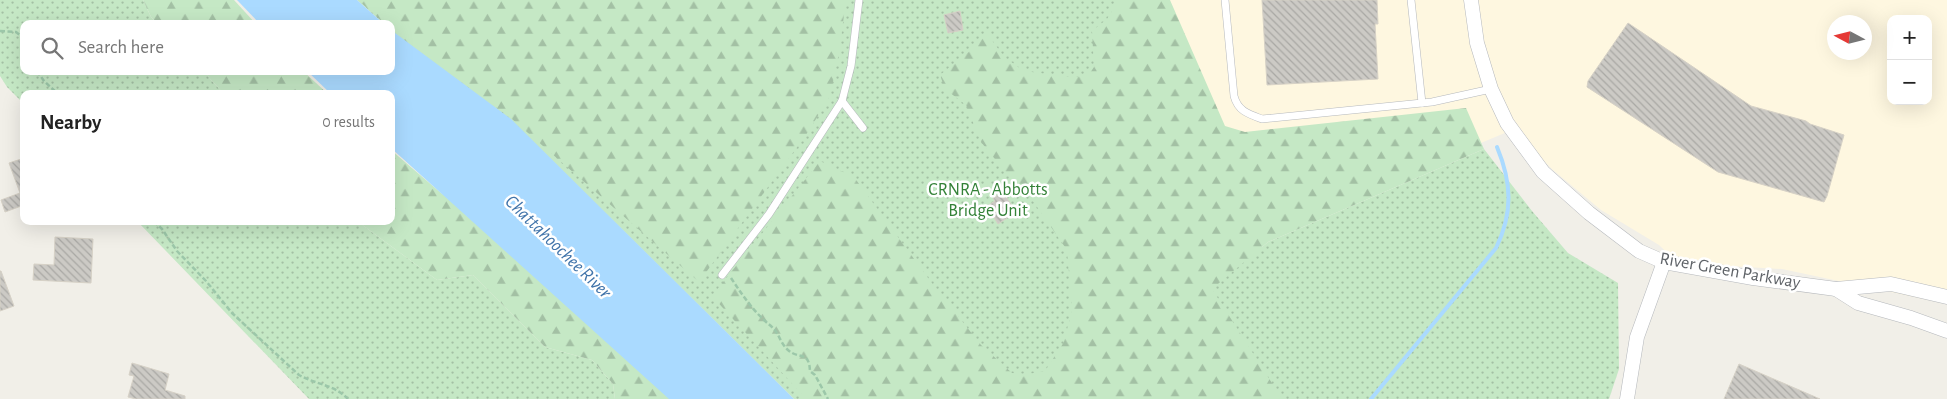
<!DOCTYPE html>
<html lang="en">
<head>
<meta charset="utf-8">
<style>
  body { margin:0; font-family:"Alegreya Sans",sans-serif; background:#f6f6f6; color:#222 }
  .controls { position:absolute; right:15px; top:15px; display:grid; overflow:hidden; border-radius:10px; box-shadow:0 5px 20px #0002 }
  .controls button { width:45px; height:45px; display:grid; place-items:center; padding:0; border:0; border-bottom:1px solid #e0e0e0; background:#fff; color:#222; font:25px sans-serif }
  .compass { position:absolute; left:1827px; top:15px; width:45px; height:45px; border-radius:50%; background:#fff; box-shadow:0 5px 20px #0002; rotate:277deg }
  .list { margin:0; padding:0; list-style:none }
  h2 { display:flex; justify-content:space-between; align-items:center; height:65px; margin:0; padding:0 20px; font-size:21px }
  h2 small { font-size:16px; font-weight:400; color:#767676 }
  .icon { flex:none; width:28px; height:28px; fill:none; stroke:currentColor; stroke-width:2; stroke-linecap:round; stroke-linejoin:round }
  .map { position:relative; flex:none; width:1947px; height:399px; overflow:hidden }
  .search { position:absolute; background:#fff; box-shadow:0 5px 20px #0002; left:20px; top:20px; width:375px; height:55px; display:flex; align-items:center; gap:12px; box-sizing:border-box; padding:0 18px; border-radius:10px; color:#767676; font-size:19px }
  .panel { position:absolute; background:#fff; box-shadow:0 5px 20px #0002; left:20px; top:90px; width:375px; height:135px; border-radius:10px }
  .map>svg:first-child { display:block }
  .commercial { fill:#fef7e0; fill-rule:evenodd }
  .green { fill:url(#green-dots) }
  .forest { fill:url(#forest-firs) }
  .water { fill:#aadaff }
  .lines { fill:none; stroke-linecap:round; stroke-linejoin:round }
  .stream { stroke:#aadaff; stroke-width:4 }
  .building { fill:url(#building-back-hatch); stroke:#d6d1c6 }
  .service-casing { stroke:#b5b8bc; stroke-width:8 }
  .minor-casing { stroke:#b5b8bc; stroke-width:15 }
  .path { stroke:#9cc7a9; stroke-width:2.5; stroke-dasharray:5 2.5; stroke-linecap:butt }
  .service { stroke:#fff; stroke-width:7 }
  .minor { stroke:#fff; stroke-width:14 }
  .labels { text-anchor:middle; dominant-baseline:central; stroke-width:5; stroke-linejoin:round; paint-order:stroke }
  .park-label { font-size:18px; fill:#348238; stroke:#fff }
  .street-label { font-size:18px; fill:#5f6368; stroke:#fff }
  .water-label { font-size:19px; font-style:italic; fill:#4174aa; stroke:#fff }
</style>
</head>
<body>
<div class="map">
<svg width="1947" height="399" viewBox="0 0 1947 399">
  <defs>
    <pattern id="green-dots" width="8" height="8" patternUnits="userSpaceOnUse" patternTransform="scale(1.25)"><rect width="8" height="8" fill="#c5e8c5"/><path d="M2 2h.1M6 6h.1" fill="none" stroke="#a3c0a4" stroke-width="1.8" stroke-linecap="round"/></pattern>
    <pattern id="forest-firs" width="22" height="20" patternUnits="userSpaceOnUse" patternTransform="scale(1.25)"><rect width="22" height="20" fill="#c5e8c5"/><path d="M5 1l3.5 6h-7zM16 11l3.5 6h-7z" fill="#a3c0a4"/></pattern>
    <pattern id="building-back-hatch" width="6" height="6" patternUnits="userSpaceOnUse" patternTransform="scale(1.25)"><rect width="6" height="6" fill="#cccac5"/><path d="M-1 5l2 2M0 0l6 6M5-1l2 2" fill="none" stroke="#a9a8a4"/></pattern>
  </defs>
  <rect width="100%" height="100%" fill="#f1efe8"/>
  <!-- commercial -->
  <path class="commercial" d="M1156 0H1947V304L1782 269 1678 263 1659 245 1601 210 1553 170 1512 130 1261 235ZM1891 19H1928V101H1891ZM1834 22H1864V52H1834Z"/>
  <!-- green -->
  <g class="green">
    <path d="M0 0H143L151 17 158 24H24V71H203L224 94H24V104L7 87 0 76Z"/>
    <path d="M357 0H1157L1262 247 1268 242 1484 149 1532 211 1568 253 1618 283 1619 369 1609 399H794L511 120 402 39 391 30V24H384Z"/>
    <path d="M137 221H357L437 280 473 275 545 347 592 360 613 384 615 399H309Z"/>
  </g>
  <!-- forest -->
  <g class="forest">
    <path d="M143 0H234L256 24H158L151 17Z"/>
    <path d="M358 0H846L839 53 830 96 808 132 699 282 512 119 402 39 391 30V24H385Z"/>
    <path d="M1119 0H1170L1225 126 1245 132 1466 108 1484 149 1268 242 1212 289 1282 399H806L712 296 820 161 854 177 931 282 981 345 1012 373 1028 374 1045 371 1064 342 1072 309 1067 250 1026 191 1008 175 981 142 966 105 945 89 940 75 976 46 986 32 1004 57 1024 71 1071 77 1088 76 1094 67 1092 31 1107 19Z"/>
    <path d="M203 71H303L328 94H224Z"/>
    <path d="M391 150 441 193 621 332 686 399H615L613 384 592 360 545 347 473 275 437 280 357 221H391Z"/>
  </g>
  <!-- water -->
  <g class="water">
    <path d="M237 0H357L384 24H260Z"/>
    <path d="M391 30 511 119 794 399H669L391 148V94H331L307 71H391Z"/>
  </g>
  <g class="lines">
    <!-- stream -->
    <path class="stream" d="M1371 399 1496 248C1513 213 1512 183 1497 147"/>
  </g>
  <!-- building -->
  <g class="building">
    <path d="M1262 0H1377L1378 24H1375L1378 79 1267 85Z"/>
    <path d="M960 11 963 30 948 33 944 15Z"/>
    <path d="M1628 23 1751 106 1806 121 1810 124 1844 135 1827 196 1824 202 1718 172 1587 87 1588 81Z"/>
    <path d="M24 158V205L5 212 1 200 20 193 9 163Z"/>
    <path d="M1003 192 1016 212 998 224 987 206 995 201 993 198Z"/>
    <path d="M55 237 93 239 91 283 33 280 34 264 54 265Z"/>
    <path d="M0 271H1L14 306 0 311Z"/>
    <path d="M132 363 169 374 165 390 185 396V399H136L128 397 134 376 129 375Z"/>
    <path d="M1739 364 1820 399H1724Z"/>
  </g>
  <g class="lines">
    <!-- service casing -->
    <g class="service-casing">
      <g id="service">
        <path d="M1225 0 1234 96C1238 111 1248 114 1262 119L1432 102 1491 89"/>
        <path d="M1411 0 1422 103"/>
        <path d="M842 101 863 128"/>
        <path d="M722 275 769 214 842 101 851 66 859 0"/>
      </g>
    </g>
    <!-- minor casing -->
    <g class="minor-casing">
      <g id="minor">
        <path d="M1471 0 1477 43 1491 89 1507 123 1543 172 1589 213 1639 251 1664 262 1753 278 1836 289 1891 284 1947 297"/>
        <path d="M1836 289 1858 303 1911 318 1947 331"/>
        <path d="M1627 399 1637 337 1664 262"/>
      </g>
    </g>
    <!-- path -->
    <g class="path">
      <path d="M0 31 16 32 24 38"/>
      <path d="M37 71 44 81 58 94"/>
      <path d="M154 221 162 229 177 251 206 281 232 313 299 375C317 385 333 384 348 399"/>
      <path d="M731 278C741 293 751 308 764 320 767 323 770 325 773 328 779 334 781 344 788 350 799 360 809 350 810 371L815 375 828 399"/>
    </g>
    <!-- service -->
    <use href="#service" class="service"/>
    <!-- minor -->
    <use href="#minor" class="minor"/>
  </g>
  <g class="labels">
    <!-- park labels -->
    <g class="park-label">
      <text x="988" y="190">CRNRA - Abbotts<tspan x="988" dy="21">Bridge Unit</tspan></text>
    </g>
    <!-- street labels -->
    <g class="street-label">
      <text transform="translate(1730 271) rotate(10)">River Green Parkway</text>
    </g>
    <!-- water labels -->
    <g class="water-label">
      <text transform="translate(558 247) rotate(44)">Chattahoochee River</text>
    </g>
  </g>
</svg>
<div class="controls">
<button>+</button>
<button>−</button>
</div>
<svg class="compass" viewBox="-18 -18 36 36"><path d="M0-13l5 13h-10z" fill="#e53935"/><path d="M0 13l5-13h-10z" fill="#767676"/></svg>
<div class="search"><svg class="icon" aria-label="search" viewBox="0 0 24 24"><circle cx="10" cy="10" r="6"/><path d="M15 15l6 6"/></svg>Search here</div>
<section class="panel">
<h2>Nearby<small>0 results</small></h2>
<ul class="list">
</ul>
</section>
</div>
</body>
</html>
